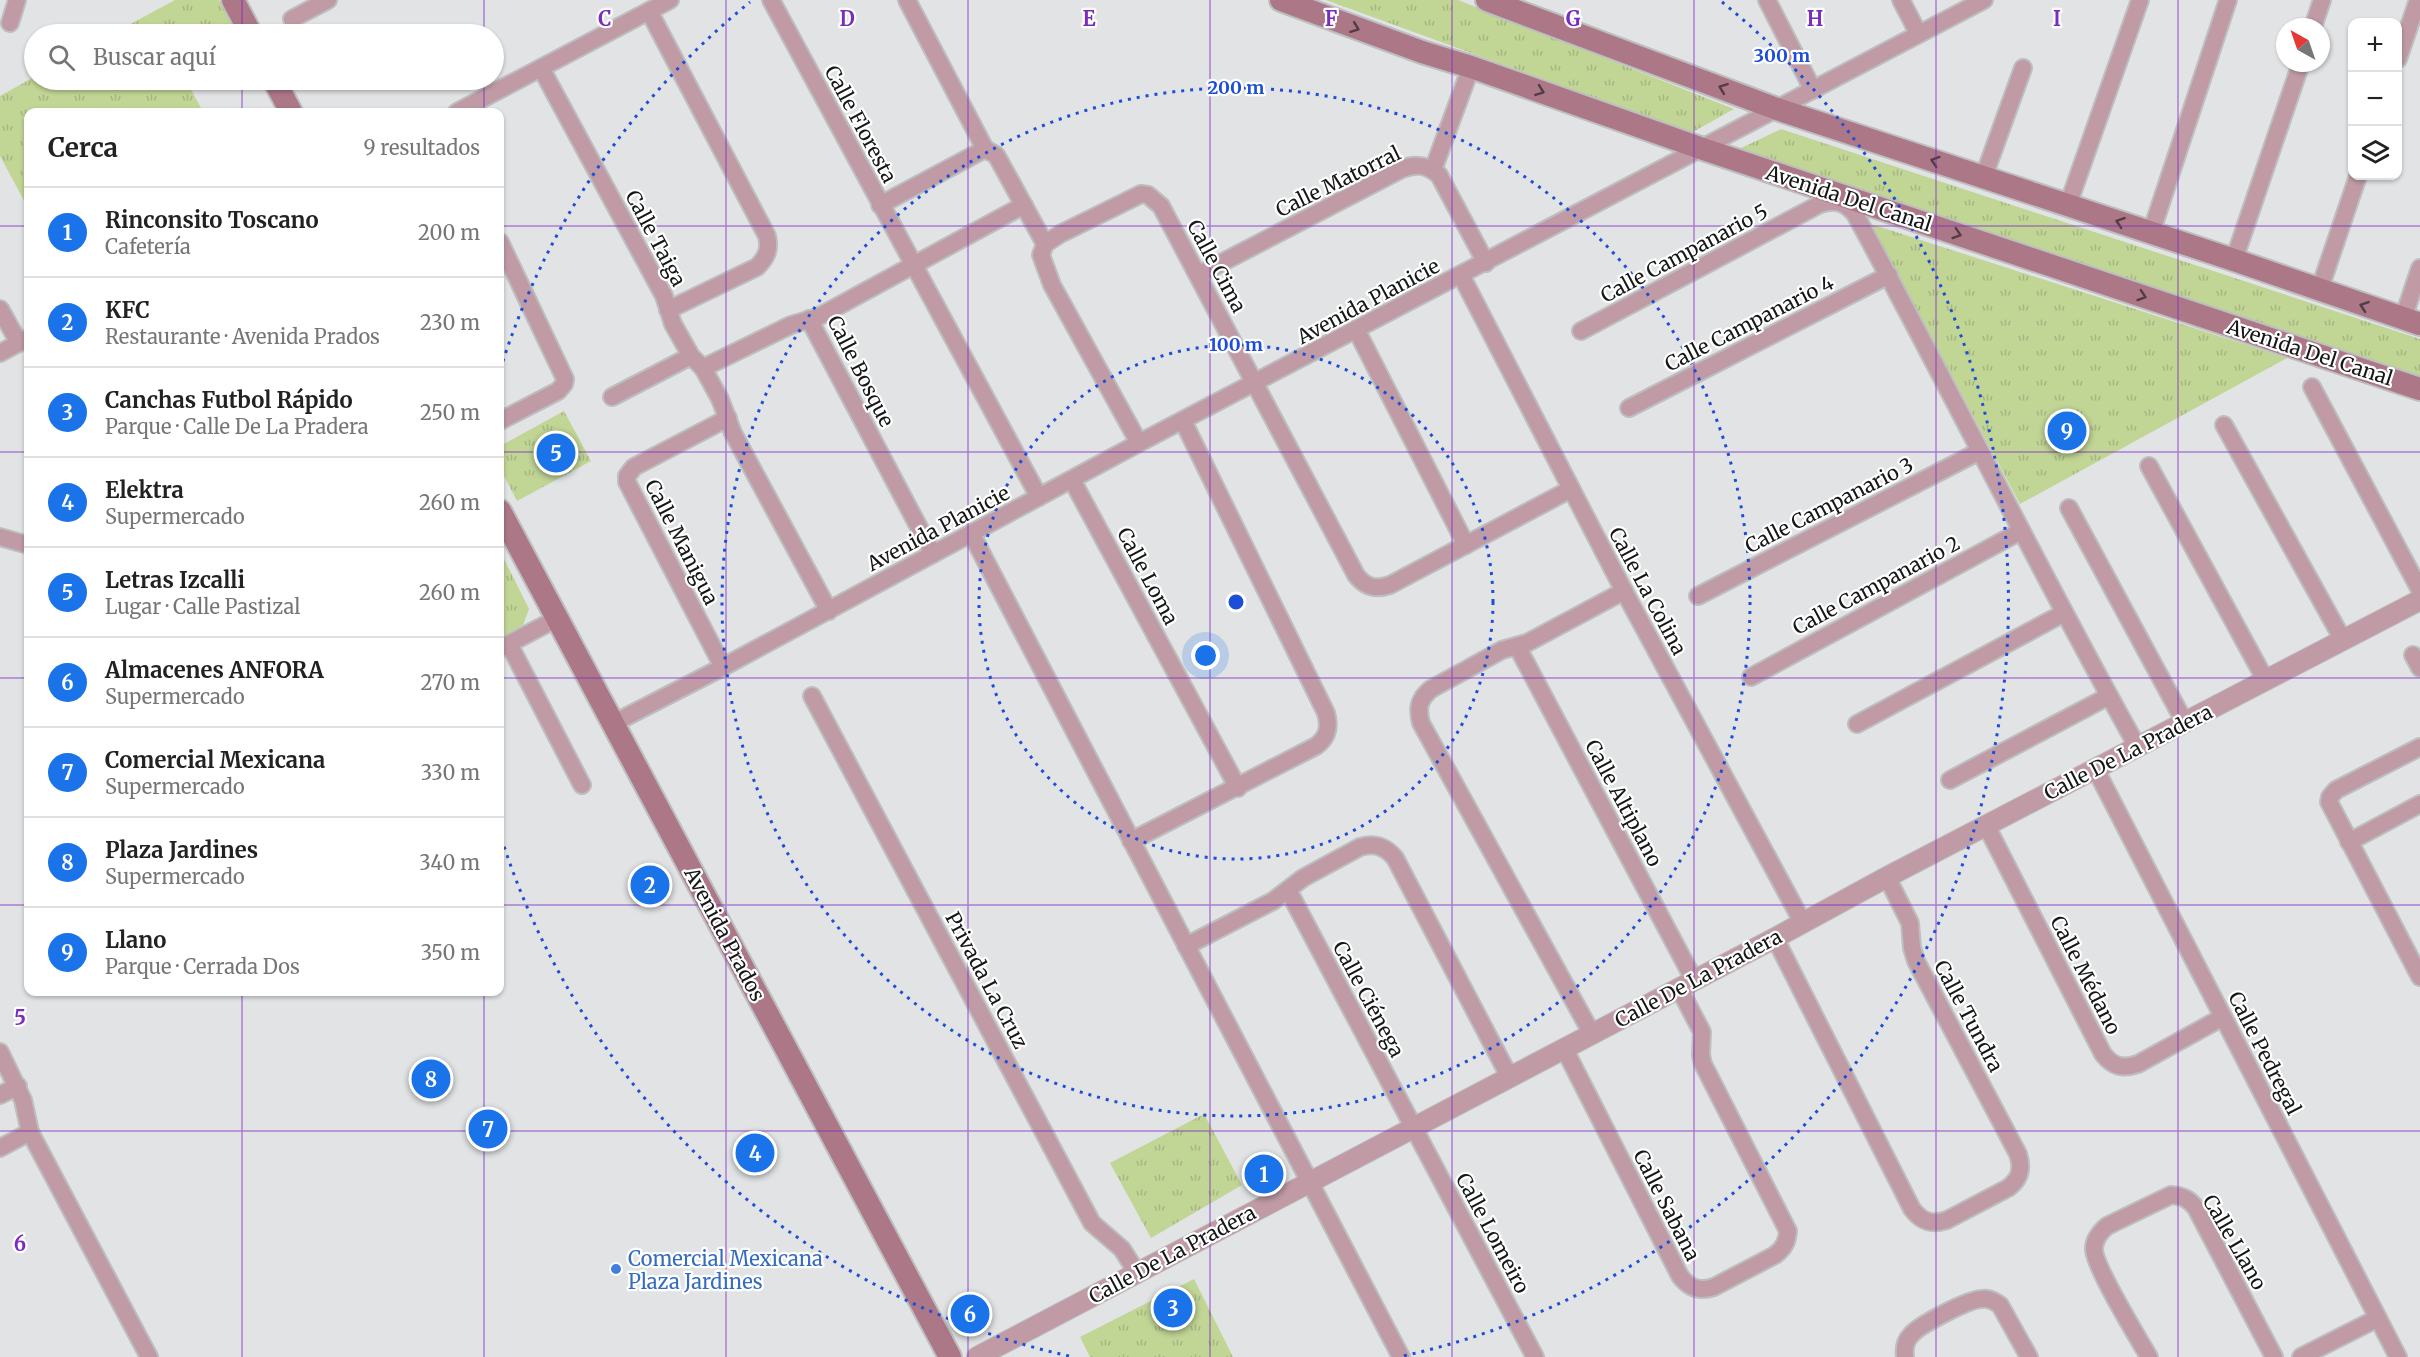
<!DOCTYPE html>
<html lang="es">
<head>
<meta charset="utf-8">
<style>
  body { margin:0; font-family:Merriweather,serif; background:#f2f2f2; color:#222 }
  .controls { position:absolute; right:18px; top:18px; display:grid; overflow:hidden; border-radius:12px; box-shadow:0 2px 4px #0004 }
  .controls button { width:54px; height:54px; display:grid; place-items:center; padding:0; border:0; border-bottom:2px solid #e0e0e0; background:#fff; color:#222; font:30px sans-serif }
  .compass { position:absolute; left:2276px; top:18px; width:54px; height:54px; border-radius:50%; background:#fff; box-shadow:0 2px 4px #0004; rotate:320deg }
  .you { position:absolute; left:1206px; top:656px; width:21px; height:21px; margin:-15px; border:4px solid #fff; border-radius:50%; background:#1a73e8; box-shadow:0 0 0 9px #1a73e833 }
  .badge { display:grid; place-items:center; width:39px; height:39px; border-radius:50%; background:#1a73e8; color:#fff; font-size:20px; font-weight:700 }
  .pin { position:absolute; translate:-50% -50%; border:3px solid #fff; box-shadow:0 2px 6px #0006 }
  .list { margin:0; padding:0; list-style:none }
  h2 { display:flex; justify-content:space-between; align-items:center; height:78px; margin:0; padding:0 24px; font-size:26px }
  h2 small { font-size:20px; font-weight:400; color:#767676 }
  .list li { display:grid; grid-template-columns:39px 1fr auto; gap:18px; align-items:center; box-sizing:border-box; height:90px; padding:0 24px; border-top:2px solid #e0e0e0 }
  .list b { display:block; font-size:22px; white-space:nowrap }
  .list p { margin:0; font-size:20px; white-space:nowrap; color:#767676 }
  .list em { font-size:20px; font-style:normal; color:#767676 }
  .icon { flex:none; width:33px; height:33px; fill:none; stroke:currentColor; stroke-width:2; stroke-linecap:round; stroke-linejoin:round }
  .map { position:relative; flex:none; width:2420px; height:1357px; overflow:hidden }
  .search { position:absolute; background:#fff; box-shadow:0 2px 4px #0004; left:24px; top:24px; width:480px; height:66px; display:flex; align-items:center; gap:15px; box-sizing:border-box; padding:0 21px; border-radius:33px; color:#767676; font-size:22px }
  .panel { position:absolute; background:#fff; box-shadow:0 2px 4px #0004; left:24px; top:108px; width:480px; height:888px; border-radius:12px }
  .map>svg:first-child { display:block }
  .grass { fill:url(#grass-tufts) }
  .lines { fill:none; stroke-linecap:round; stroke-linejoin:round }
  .minor-casing { stroke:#bcbec0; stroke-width:20 }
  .tertiary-casing { stroke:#bcbec0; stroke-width:22 }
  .secondary-casing { stroke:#bcbec0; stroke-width:26 }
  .minor { stroke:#c09aa4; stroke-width:16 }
  .tertiary { stroke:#c09aa4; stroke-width:20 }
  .secondary { stroke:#ac7786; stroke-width:22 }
  .oneway { stroke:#513d43 }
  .grid { fill:none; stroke:#7b2cbf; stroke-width:1.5; stroke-opacity:0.55 }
  .ring { fill:none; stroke:#1d4ed8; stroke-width:3; stroke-dasharray:3 6 }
  .shop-dot { fill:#3f7fe0; stroke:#fff; stroke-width:2 }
  .labels { text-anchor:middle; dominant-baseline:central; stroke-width:4.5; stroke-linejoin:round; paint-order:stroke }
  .street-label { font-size:20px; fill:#151616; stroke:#fff }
  .shop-label { font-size:20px; fill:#366cbe; stroke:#fff; text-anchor:start }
  .grid-label { font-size:20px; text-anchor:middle; font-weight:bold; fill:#7b2cbf; stroke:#fff; stroke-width:4.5; stroke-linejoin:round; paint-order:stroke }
  .centre { fill:#1d4ed8; stroke:#fff; stroke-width:3 }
  .ring-label { font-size:18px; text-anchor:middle; font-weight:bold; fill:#1d4ed8; stroke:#fff; stroke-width:4.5; stroke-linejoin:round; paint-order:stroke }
</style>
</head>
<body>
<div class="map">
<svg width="2420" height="1357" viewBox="0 0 2420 1357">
  <defs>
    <pattern id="grass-tufts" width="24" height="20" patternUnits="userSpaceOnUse" patternTransform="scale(1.5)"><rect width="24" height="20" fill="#c1d595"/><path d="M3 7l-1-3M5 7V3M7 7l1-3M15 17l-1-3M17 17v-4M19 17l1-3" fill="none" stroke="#a5b680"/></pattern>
  </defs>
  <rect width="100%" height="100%" fill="#e1e3e5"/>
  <!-- grass -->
  <g class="grass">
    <path d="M175 0H219L236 32 231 34H112Z"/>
    <path d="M1326 0H1458L1734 109 1691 133Z"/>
    <path d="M34 77V80H186L201 108 193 112H28V208L0 156V96Z"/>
    <path d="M1781 129 2420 339V378L1737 150Z"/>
    <path d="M1871 224 2287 358 2020 504Z"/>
    <path d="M564 411 591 461 517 501 500 468V446Z"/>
    <path d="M500 551 529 609 523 625 500 638Z"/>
    <path d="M1204 1114 1242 1185 1151 1238 1110 1163Z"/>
    <path d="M1194 1279 1233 1357H1090L1080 1337Z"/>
  </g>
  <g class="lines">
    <!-- minor casing -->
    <g class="minor-casing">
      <g id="minor">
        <path d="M771 0 1039 497"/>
        <path d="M907 0 985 149"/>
        <path d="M1767 0 1813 90"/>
        <path d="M1901 0 1918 33"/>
        <path d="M649 11 767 236C770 249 767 257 757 267L668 310"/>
        <path d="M292 19 328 0"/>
        <path d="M10 23 17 0"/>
        <path d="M2313 27 2322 0"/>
        <path d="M2398 59 2418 0"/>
        <path d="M541 68 664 296 673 324 691 356 703 368"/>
        <path d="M457 112 670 0"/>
        <path d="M985 149 996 155 1000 162 1045 244"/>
        <path d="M1433 170 1471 67"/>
        <path d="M1984 176 2023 68"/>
        <path d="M880 205 985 149"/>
        <path d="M2068 205 2140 0"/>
        <path d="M2151 233 2228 0"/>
        <path d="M500 242 565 379 564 384 558 391 500 421"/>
        <path d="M2234 260 2301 63"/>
        <path d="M1198 275 1402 169C1416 163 1427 165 1439 175L1486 263"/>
        <path d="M1461 275 1624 591 1803 923"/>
        <path d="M2319 291 2358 176"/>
        <path d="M0 309 19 343"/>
        <path d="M809 319 933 554"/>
        <path d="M2403 319 2420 268"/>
        <path d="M1357 331 1466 545"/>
        <path d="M1581 331 1820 204C1835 199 1845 202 1855 214 1951 390 2039 571 2137 746"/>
        <path d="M0 353 28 338"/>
        <path d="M2312 387 2420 590"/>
        <path d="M612 397 691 356"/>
        <path d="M1629 408 1889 275"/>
        <path d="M2224 425 2343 640"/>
        <path d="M1139 443 1052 285 1041 255 1045 244 1060 234 1141 194 1148 195 1161 206 1356 575C1365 587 1375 590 1390 585L1571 489"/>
        <path d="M2149 466 2266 681"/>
        <path d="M1072 480 1238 788"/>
        <path d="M2069 508 2185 723"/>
        <path d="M971 533 1401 1357"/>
        <path d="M0 537 28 545"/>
        <path d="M1698 596 1980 451"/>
        <path d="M829 611 733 433 720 399 703 368 791 325 818 317 1024 205"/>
        <path d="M509 644 582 785"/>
        <path d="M1517 646 1694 980"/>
        <path d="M501 648 556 619"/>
        <path d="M2413 655 2420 668"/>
        <path d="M723 667 627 482V476L634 467 728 418"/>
        <path d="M1751 677 2021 531"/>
        <path d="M812 696 1092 1223 1122 1249 1137 1273"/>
        <path d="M614 723 723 667 1139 443 1984 0"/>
        <path d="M1857 724 2064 613"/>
        <path d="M2420 747 2336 790 2330 797 2329 802 2420 977"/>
        <path d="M2095 768 2398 1357"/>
        <path d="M1950 780 2109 696"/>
        <path d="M1986 825 2103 1054C2113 1067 2123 1069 2138 1064L2223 1017"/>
        <path d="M1131 841 1316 746C1328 737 1330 727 1326 713L1183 421"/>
        <path d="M2349 842 2420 804"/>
        <path d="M1288 890 1535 1357"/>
        <path d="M1775 938 1912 1209C1922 1222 1932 1225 1947 1220L2008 1188C2020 1179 2023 1169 2018 1154L1916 961 1912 948 1910 923 1887 877"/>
        <path d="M1186 946 1273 901 1303 878 1360 847C1375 843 1385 846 1395 858L1509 1076"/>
        <path d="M1592 1034 1421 723C1417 708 1419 699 1431 689L1502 650 1527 643 1624 591"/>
        <path d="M1564 1048 1680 1276C1689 1288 1699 1292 1714 1287L1775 1255C1784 1248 1787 1242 1788 1231L1703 1064 1701 1055 1702 1032 1679 988"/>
        <path d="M0 1052 23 1100 30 1132 149 1357"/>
        <path d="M0 1095 18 1086"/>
        <path d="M0 1148 30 1132"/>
        <path d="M1905 1357C1904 1349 1905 1341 1911 1335 1919 1325 1969 1299 1982 1299 1989 1298 1994 1301 2000 1305L2029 1357"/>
        <path d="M2149 1357C2138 1338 2094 1266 2094 1249 2094 1239 2100 1232 2107 1226L2171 1195C2183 1196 2189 1199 2196 1208L2274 1357"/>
        <path d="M2301 1357 2378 1318"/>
      </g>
    </g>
    <!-- tertiary casing -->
    <g class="tertiary-casing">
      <path id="tertiary" d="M977 1357 1775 938 1887 877 2420 600"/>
    </g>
    <!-- secondary casing -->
    <g class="secondary-casing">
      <g id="secondary">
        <path d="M233 0 251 34"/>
        <path d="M1281 0 1422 52 1471 67 1703 149 2420 389"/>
        <path d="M1487 0 1777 109 2234 260 2420 324"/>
        <path d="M274 80 291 112"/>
        <path d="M500 511 950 1357"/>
      </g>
    </g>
    <!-- minor -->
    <use href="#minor" class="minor"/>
    <!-- tertiary -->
    <use href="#tertiary" class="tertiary"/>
    <!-- secondary -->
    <use href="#secondary" class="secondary"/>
  </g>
  <!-- one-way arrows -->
  <defs><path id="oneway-chevron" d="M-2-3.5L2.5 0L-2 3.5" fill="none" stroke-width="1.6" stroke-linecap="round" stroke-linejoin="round" transform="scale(1.5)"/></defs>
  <g class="oneway">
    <use href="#oneway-chevron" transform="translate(1355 28) rotate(21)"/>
    <use href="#oneway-chevron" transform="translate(1723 88) rotate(-159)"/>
    <use href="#oneway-chevron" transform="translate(1540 91) rotate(20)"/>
    <use href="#oneway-chevron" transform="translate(1935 161) rotate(-162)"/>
    <use href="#oneway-chevron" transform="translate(2120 222) rotate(-161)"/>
    <use href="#oneway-chevron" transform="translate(1957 234) rotate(18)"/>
    <use href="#oneway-chevron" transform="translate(2142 296) rotate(18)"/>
    <use href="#oneway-chevron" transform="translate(2364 306) rotate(-161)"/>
  </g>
  <!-- grid -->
  <path class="grid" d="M242 0V34M484 0V34M726 0V1357M968 0V1357M1210 0V1357M1452 0V1357M1694 0V1357M1936 0V1357M2178 0V1357M242 80V112M484 80V112M0 226H28M500 226H2420M0 452H28M500 452H2420M0 678H28M500 678H2420M0 905H28M500 905H2420M242 992V1357M484 992V1357M0 1131H2420"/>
  <!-- distance rings -->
  <g class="ring">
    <circle cx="1236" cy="602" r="257"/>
    <circle cx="1236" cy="602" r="514"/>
    <path d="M1069 1356A772 772 0 0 1 500 834M500 370A772 772 0 0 1 750 2M1722 2A772 772 0 0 1 1403 1356"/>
  </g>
  <!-- markers -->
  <circle class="shop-dot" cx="616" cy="1269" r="6"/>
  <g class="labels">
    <!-- street labels -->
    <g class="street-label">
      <text transform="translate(861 124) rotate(62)">Calle Floresta</text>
      <text transform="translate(1338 181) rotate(-26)">Calle Matorral</text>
      <text transform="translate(1849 198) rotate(18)">Avenida Del Canal</text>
      <text transform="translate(656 238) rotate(62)">Calle Taiga</text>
      <text transform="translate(1684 253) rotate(-28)">Calle Campanario 5</text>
      <text transform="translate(1217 266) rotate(62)">Calle Cima</text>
      <text transform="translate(1368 301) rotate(-28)">Avenida Planicie</text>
      <text transform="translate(1749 323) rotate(-27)">Calle Campanario 4</text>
      <text transform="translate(2310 352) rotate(18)">Avenida Del Canal</text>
      <text transform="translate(861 371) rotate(63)">Calle Bosque</text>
      <text transform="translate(1829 505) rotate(-27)">Calle Campanario 3</text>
      <text transform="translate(938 528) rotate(-28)">Avenida Planicie</text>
      <text transform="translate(682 542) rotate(63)">Calle Manigua</text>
      <text transform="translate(1148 576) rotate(62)">Calle Loma</text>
      <text transform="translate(1876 585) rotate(-28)">Calle Campanario 2</text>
      <text transform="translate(1648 591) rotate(62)">Calle La Colina</text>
      <text transform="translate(2128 752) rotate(-27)">Calle De La Pradera</text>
      <text transform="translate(1624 803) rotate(62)">Calle Altiplano</text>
      <text transform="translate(725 934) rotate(62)">Avenida Prados</text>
      <text transform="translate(2086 975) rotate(63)">Calle Médano</text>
      <text transform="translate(1698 978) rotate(-28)">Calle De La Pradera</text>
      <text transform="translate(987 980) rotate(62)">Privada La Cruz</text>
      <text transform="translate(1369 999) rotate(62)">Calle Ciénega</text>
      <text transform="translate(1969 1016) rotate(62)">Calle Tundra</text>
      <text transform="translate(2265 1053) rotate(63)">Calle Pedregal</text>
      <text transform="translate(1667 1205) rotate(63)">Calle Sabana</text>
      <text transform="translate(1493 1233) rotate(62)">Calle Lomeiro</text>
      <text transform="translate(2235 1242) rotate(60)">Calle Llano</text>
      <text transform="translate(1172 1254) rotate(-28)">Calle De La Pradera</text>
    </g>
    <!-- shop labels -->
    <g class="shop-label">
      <text x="628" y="1258">Comercial Mexicana<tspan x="628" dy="23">Plaza Jardines</tspan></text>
    </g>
  </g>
  <g class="grid-label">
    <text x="605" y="26">C</text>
    <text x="847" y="26">D</text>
    <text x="1089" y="26">E</text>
    <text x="1331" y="26">F</text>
    <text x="1573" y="26">G</text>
    <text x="1815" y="26">H</text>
    <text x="2057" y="26">I</text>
    <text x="20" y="1025">5</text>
    <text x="20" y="1251">6</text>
  </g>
  <circle cx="1236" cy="602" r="9" class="centre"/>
  <g class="ring-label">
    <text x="1782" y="62">300 m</text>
    <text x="1236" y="94">200 m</text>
    <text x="1236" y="351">100 m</text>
  </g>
</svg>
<div class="controls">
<button>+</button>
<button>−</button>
<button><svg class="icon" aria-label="layers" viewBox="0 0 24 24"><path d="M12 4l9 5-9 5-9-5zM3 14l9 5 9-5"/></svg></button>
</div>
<svg class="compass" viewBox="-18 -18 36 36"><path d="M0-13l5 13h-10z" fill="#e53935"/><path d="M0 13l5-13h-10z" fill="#767676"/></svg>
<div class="you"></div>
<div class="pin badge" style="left:1264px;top:1174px">1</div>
<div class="pin badge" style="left:650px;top:885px">2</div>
<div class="pin badge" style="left:1173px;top:1308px">3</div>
<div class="pin badge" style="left:755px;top:1153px">4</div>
<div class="pin badge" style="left:556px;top:453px">5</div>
<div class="pin badge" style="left:970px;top:1314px">6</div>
<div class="pin badge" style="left:488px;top:1129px">7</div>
<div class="pin badge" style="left:431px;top:1079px">8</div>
<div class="pin badge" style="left:2067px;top:431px">9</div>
<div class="search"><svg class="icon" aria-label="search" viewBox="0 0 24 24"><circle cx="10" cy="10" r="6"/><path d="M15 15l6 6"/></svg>Buscar aquí</div>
<section class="panel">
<h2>Cerca<small>9 resultados</small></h2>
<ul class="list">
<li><span class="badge">1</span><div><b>Rinconsito Toscano</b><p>Cafetería</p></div><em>200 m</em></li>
<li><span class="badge">2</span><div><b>KFC</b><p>Restaurante · Avenida Prados</p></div><em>230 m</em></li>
<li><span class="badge">3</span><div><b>Canchas Futbol Rápido</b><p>Parque · Calle De La Pradera</p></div><em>250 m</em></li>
<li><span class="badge">4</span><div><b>Elektra</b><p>Supermercado</p></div><em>260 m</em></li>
<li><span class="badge">5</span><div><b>Letras Izcalli</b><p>Lugar · Calle Pastizal</p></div><em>260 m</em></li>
<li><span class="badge">6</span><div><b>Almacenes ANFORA</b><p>Supermercado</p></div><em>270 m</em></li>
<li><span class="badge">7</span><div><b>Comercial Mexicana</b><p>Supermercado</p></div><em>330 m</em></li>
<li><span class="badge">8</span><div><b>Plaza Jardines</b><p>Supermercado</p></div><em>340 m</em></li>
<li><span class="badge">9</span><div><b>Llano</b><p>Parque · Cerrada Dos</p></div><em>350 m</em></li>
</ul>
</section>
</div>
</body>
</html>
